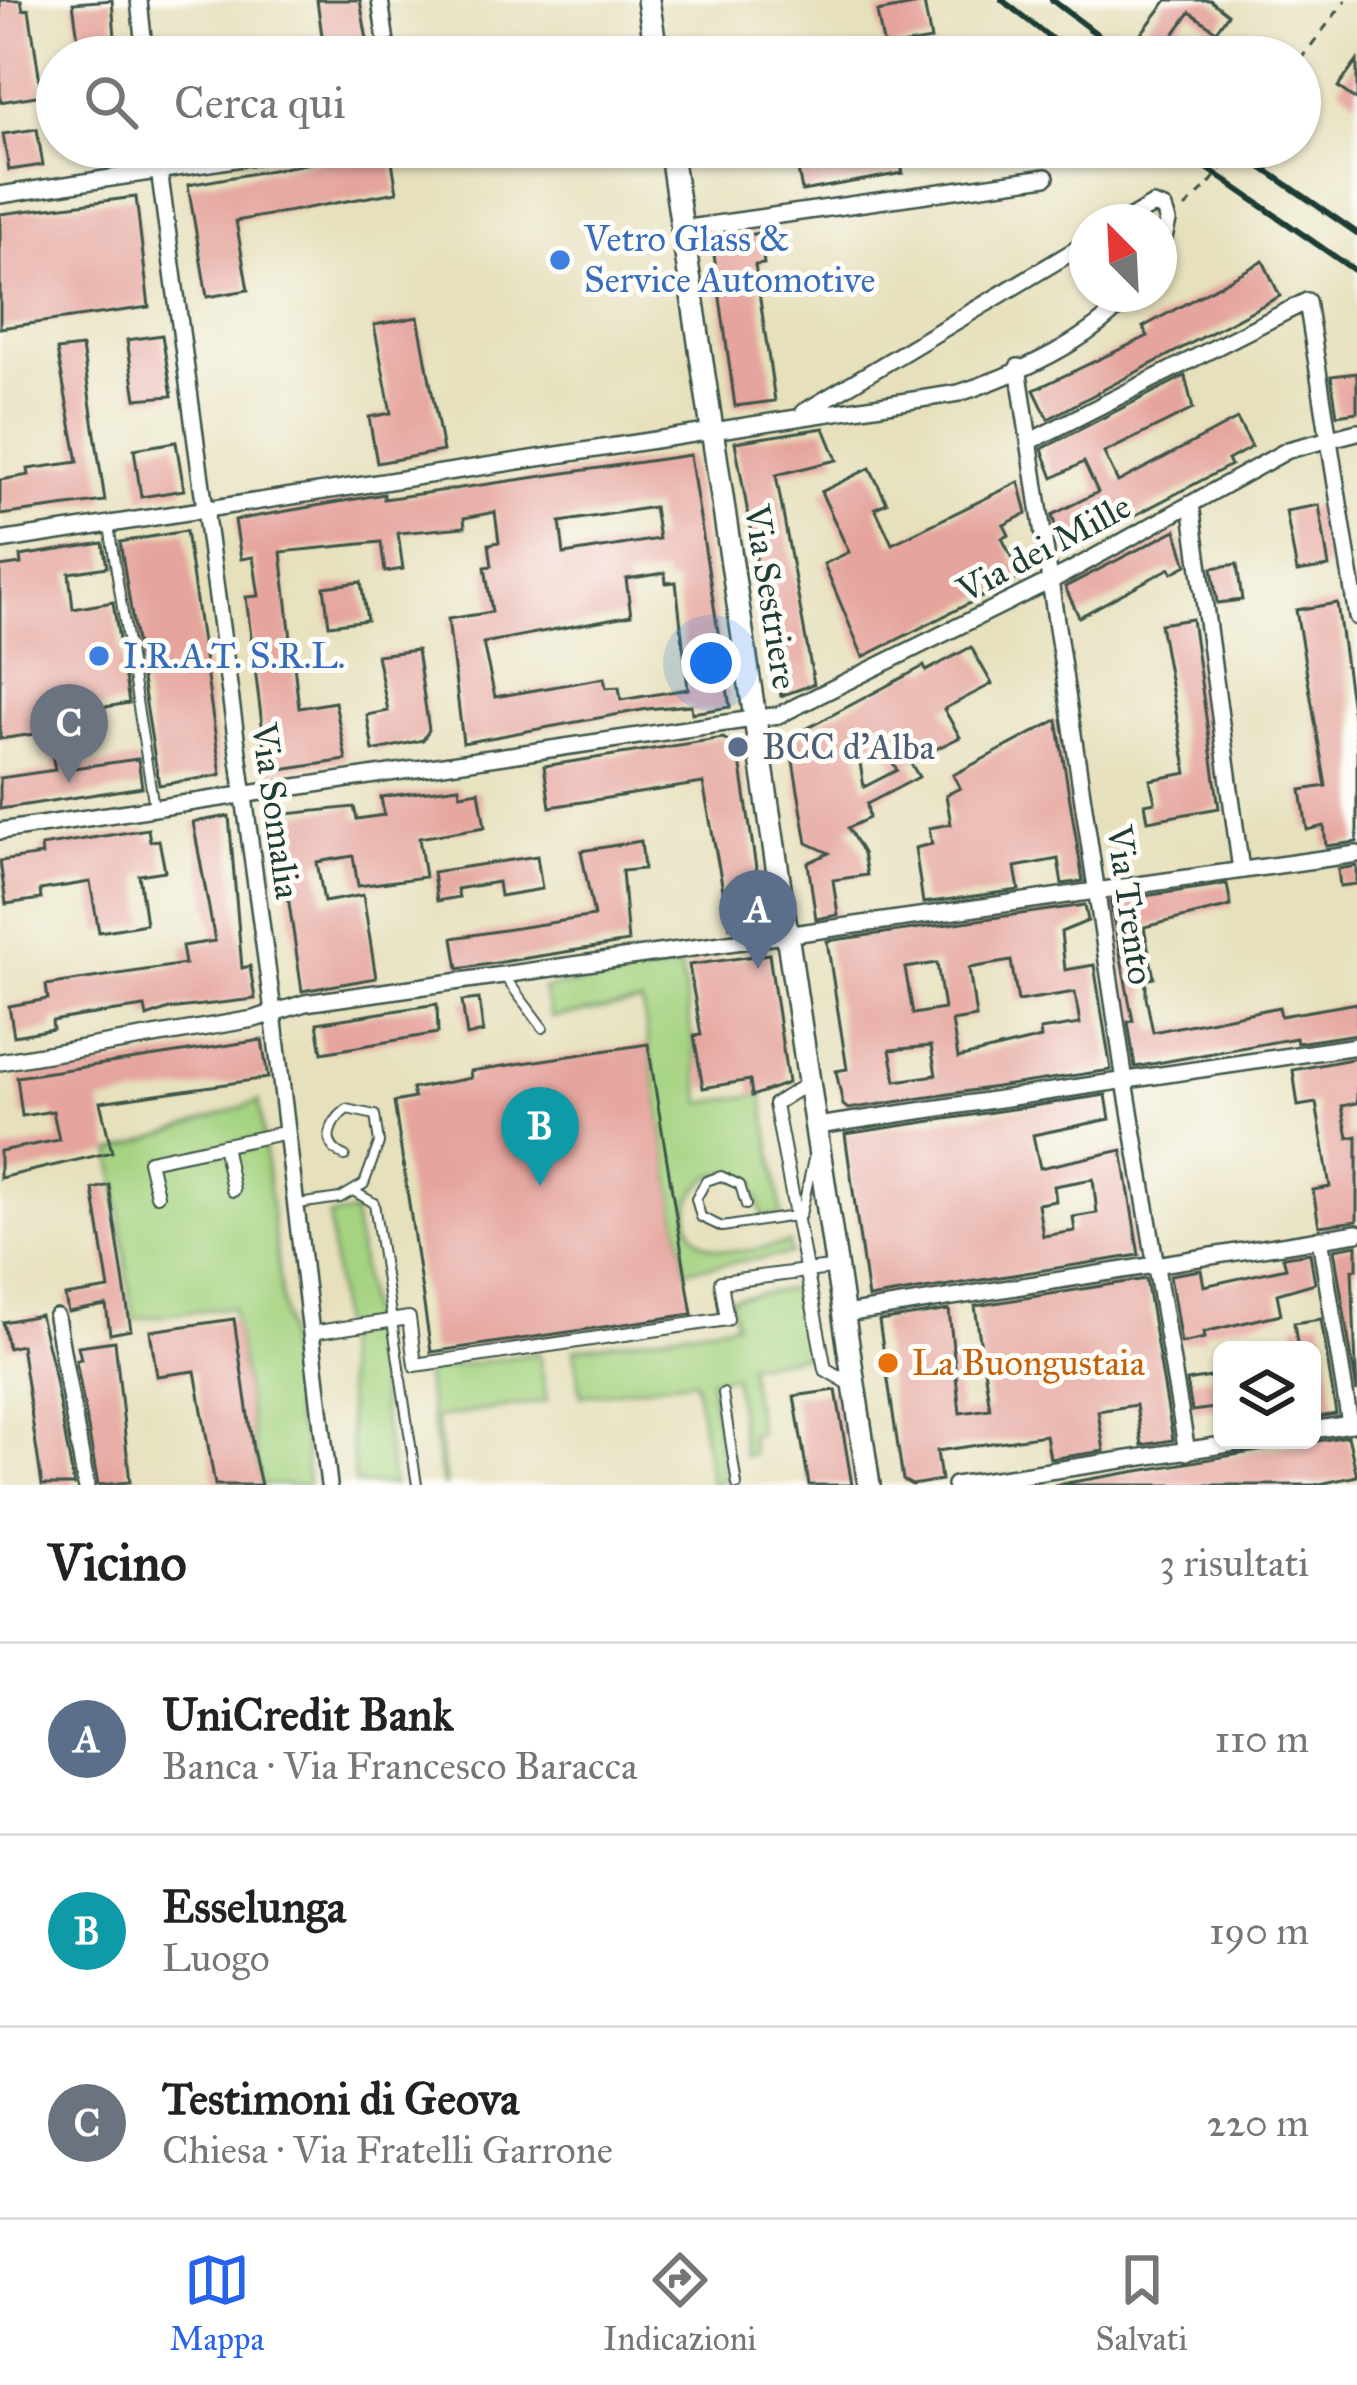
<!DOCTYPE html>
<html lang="it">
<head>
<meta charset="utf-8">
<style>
  body { margin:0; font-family:"IM FELL Great Primer",serif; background:#f2f2f2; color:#222 }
  .controls { position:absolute; right:36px; bottom:36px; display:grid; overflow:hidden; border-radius:18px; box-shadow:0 3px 9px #0004 }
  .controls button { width:108px; height:108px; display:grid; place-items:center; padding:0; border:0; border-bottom:3px solid #e0e0e0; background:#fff; color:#222; font:60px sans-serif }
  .compass { position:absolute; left:1069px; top:204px; width:108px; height:108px; border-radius:50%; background:#fff; box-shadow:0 3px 9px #0004; rotate:336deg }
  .you { position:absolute; left:711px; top:663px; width:42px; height:42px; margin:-30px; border:9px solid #fff; border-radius:50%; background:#1a73e8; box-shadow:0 0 0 18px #1a73e833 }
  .badge { display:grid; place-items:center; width:78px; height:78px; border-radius:50%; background:#2563eb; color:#fff; font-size:39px; font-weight:700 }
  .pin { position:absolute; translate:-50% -99px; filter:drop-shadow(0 3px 6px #0008) }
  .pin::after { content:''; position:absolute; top:63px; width:42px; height:36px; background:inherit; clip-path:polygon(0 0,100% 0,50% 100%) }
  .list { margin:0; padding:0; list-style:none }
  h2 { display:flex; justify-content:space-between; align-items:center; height:156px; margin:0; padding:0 48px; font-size:51px }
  h2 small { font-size:39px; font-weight:400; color:#767676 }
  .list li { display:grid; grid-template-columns:78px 1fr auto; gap:36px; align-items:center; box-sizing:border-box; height:192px; padding:0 48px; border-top:3px solid #e0e0e0 }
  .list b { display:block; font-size:45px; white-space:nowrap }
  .list p { margin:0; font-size:39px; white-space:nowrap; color:#767676 }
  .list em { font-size:39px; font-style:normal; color:#767676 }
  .icon { flex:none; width:66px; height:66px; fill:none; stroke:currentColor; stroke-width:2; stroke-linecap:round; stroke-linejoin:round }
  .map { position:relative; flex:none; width:1357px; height:1485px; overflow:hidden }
  .search { position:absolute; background:#fff; box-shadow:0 3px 9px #0004; left:36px; right:36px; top:36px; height:132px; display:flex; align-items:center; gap:30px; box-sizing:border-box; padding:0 42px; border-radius:66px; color:#767676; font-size:45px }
  .sheet { height:732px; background:#fff }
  nav { display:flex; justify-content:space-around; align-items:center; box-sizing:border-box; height:168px; border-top:3px solid #e0e0e0; background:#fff; font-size:33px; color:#767676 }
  nav a { display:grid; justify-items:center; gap:6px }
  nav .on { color:#2563eb }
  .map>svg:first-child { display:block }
  .green { fill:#a5d381; stroke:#62885a; stroke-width:3 }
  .building { fill:#e5a49d; fill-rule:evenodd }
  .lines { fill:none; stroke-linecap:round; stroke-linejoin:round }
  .service-casing { stroke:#3d5548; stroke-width:12 }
  .pedestrian-casing { stroke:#3d5548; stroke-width:16 }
  .minor-casing { stroke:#3d5548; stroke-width:20 }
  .secondary-casing { stroke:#3d5548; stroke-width:26 }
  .path { stroke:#3d5548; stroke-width:3; stroke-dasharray:9 9; stroke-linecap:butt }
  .service { stroke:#fff; stroke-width:8 }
  .pedestrian { stroke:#fff; stroke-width:12 }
  .minor { stroke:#fff; stroke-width:15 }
  .secondary { stroke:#fff; stroke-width:21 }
  .rail { stroke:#1f3d34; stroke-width:6 }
  .path-bridge { stroke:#3d5548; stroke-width:3; stroke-dasharray:9 9; stroke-linecap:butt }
  .shop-dot { fill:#3f7fe0; stroke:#fdfcf7; stroke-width:4.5 }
  .service-dot { fill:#5c6f8a; stroke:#fdfcf7; stroke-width:4.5 }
  .food-dot { fill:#e8710a; stroke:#fdfcf7; stroke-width:4.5 }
  .labels { text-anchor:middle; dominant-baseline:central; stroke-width:10; stroke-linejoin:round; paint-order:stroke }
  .shop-label { font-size:36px; fill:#366cbe; stroke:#fdfcf7; text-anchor:start }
  .street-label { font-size:36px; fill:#1f3d34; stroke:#fdfcf7 }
  .service-label { font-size:36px; fill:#4e5e75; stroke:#fdfcf7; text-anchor:start }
  .food-label { font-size:36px; fill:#c56008; stroke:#fdfcf7; text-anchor:start }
</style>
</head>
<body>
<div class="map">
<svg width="1357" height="1485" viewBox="0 0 1357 1485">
  <rect width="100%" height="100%" fill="#fdfcf7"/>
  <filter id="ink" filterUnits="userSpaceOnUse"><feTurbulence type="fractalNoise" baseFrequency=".00833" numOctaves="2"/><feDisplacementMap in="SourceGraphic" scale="24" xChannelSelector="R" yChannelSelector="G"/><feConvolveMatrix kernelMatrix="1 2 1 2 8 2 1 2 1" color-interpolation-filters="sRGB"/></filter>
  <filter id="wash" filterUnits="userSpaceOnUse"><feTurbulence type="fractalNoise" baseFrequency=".004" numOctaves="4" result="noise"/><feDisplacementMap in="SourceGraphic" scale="48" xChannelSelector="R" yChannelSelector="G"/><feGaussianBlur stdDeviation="2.7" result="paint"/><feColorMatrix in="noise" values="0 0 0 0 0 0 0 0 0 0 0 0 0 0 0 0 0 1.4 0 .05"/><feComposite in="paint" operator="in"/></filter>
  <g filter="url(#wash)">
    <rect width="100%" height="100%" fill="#e6e0bc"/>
    <!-- green -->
    <g class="green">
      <path d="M681 967 702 1103 762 1094 782 1214 763 1218C755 1187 750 1173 714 1175 679 1194 678 1243 722 1250 743 1254 768 1246 789 1243L791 1254 685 1270 642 1003 551 1018 543 989Z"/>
      <path d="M259 1101 296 1424 303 1435 308 1485H261L232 1307 133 1319 112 1152Z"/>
      <path d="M354 1213 393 1485H355L329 1216Z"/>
      <path d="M798 1288 809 1355 748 1365 759 1434 750 1435 753 1454 744 1456 734 1376 710 1379 724 1483 711 1485 695 1380 581 1396 574 1349 735 1323 731 1298Z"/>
      <path d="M539 1353 547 1401 436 1418 446 1485H442L424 1371Z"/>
    </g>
    <g id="blocks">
      <!-- building -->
      <g class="building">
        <path d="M0 0H21L23 10 29 9 42 95 0 102Z"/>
        <path d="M112 0 116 49 80 53 73 3Z"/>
        <path d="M317 0H360L370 57H325Z"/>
        <path d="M1167 0H1210L1228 14 1216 31 1190 12 1159 55 1137 39Z"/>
        <path d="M924 3 931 40 884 48 877 12Z"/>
        <path d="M1357 61V101L1338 87Z"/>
        <path d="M37 129 43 165 9 170 3 134Z"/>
        <path d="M816 147H896L903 173 802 191 795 154Z"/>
        <path d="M390 149 397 192 236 221 248 290 207 297 188 185Z"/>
        <path d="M136 197 149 307 0 328V214Z"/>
        <path d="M760 233 764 264 755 265 775 401 735 406 712 240Z"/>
        <path d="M1263 261 1280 296 1048 419 1034 390 1148 336 1143 327Z"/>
        <path d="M418 317 443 451 377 463 369 417 391 413 374 325Z"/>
        <path d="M162 335 172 396 136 399 127 340Z"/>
        <path d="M82 347 105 501 0 515V480L29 475 28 469 78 462 57 350Z"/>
        <path d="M1357 373V412L1337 415 1331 376Z"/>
        <path d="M1185 376 1193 409 1104 453 1118 482 1237 419 1252 447 1228 460 1231 465 1063 553 1052 515 1098 492 1084 462 1053 478 1042 449Z"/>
        <path d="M824 428 837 460 776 475 814 684 781 696 735 442Z"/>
        <path d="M176 442 184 490 141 497 134 449Z"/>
        <path d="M690 455 730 707 692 713 691 705 647 709 463 743 448 619 492 612 485 567 492 566 489 544 499 542 495 512 464 518 465 527 398 533 403 569 385 572 381 542 281 552 299 708 335 702 346 760 268 772 246 597 259 596 253 557 241 559 235 520 384 494V499ZM654 507 659 539 564 554 560 522ZM665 573 666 583 676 582 688 689 621 700 619 687 606 688 604 678 495 697 483 643 631 615 626 579Z"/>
        <path d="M870 468 887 503 875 508 892 544 1019 482 1027 513 1004 525 1009 535 1002 538 1021 577 863 657 824 564 849 552 821 492Z"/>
        <path d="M1319 505 1329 567 1297 572 1286 511Z"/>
        <path d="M1176 530 1187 565 1172 573 1170 568 1079 617 1065 587Z"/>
        <path d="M186 531 221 775 159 785 120 542Z"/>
        <path d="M103 543 107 567 69 573 73 609 113 602 129 703 64 714 73 768 138 759 142 787 0 809V778L55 770 48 732 0 739V567L21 564 20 556Z"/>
        <path d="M1237 564 1242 600 1217 603 1212 568Z"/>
        <path d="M361 582 367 620 329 625 324 587Z"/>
        <path d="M1337 603 1357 745V842L1326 846 1324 826 1307 830 1301 790 1326 786 1296 610Z"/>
        <path d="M1192 619 1219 808 1148 821 1145 804 1155 802 1150 780 1187 773 1160 624Z"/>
        <path d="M971 647 992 684 944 709 960 737 910 762 919 777 867 804 869 818 848 828 863 853 867 875 833 880 838 915 816 919 808 863 829 853 807 843 789 738 924 666 926 671ZM880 739 897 770 864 787 858 751Z"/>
        <path d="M417 650 429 730 423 740 373 751 367 715 388 711 377 655Z"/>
        <path d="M1057 720 1083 881 1062 884 1058 859 1015 867 1019 890 923 903 915 848 932 844 929 828 951 824 946 795 960 788 953 775Z"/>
        <path d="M723 738 738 747 764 922 730 927 703 783 550 807 544 766Z"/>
        <path d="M459 787 460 794 479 791 485 827 419 838 425 877 358 886 353 856 317 862 324 902 363 895 376 978 302 991 276 815 354 807 357 819 384 815 381 797Z"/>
        <path d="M229 816 242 968 250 966 255 999 169 1009 147 1017 145 1007 81 1016 52 1021 53 1029 14 1036 9 1006 48 999 46 985 185 964 182 946 215 941 193 822Z"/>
        <path d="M148 829 150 841 159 840 165 871 139 875 146 924 99 932 90 882 40 890 41 899 6 904 0 861 42 855 41 846Z"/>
        <path d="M641 841 644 869 622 871 628 942 458 969 453 938 594 916 581 851Z"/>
        <path d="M537 856 542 889 500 896 498 882 457 889 459 897 437 901 433 872Z"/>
        <path d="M1357 866V884L1340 886 1338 869Z"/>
        <path d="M1227 884 1231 906 1144 927 1154 978 1146 980V997L1153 1032 1279 1007 1281 1016 1357 1003V1034L1297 1043 1296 1038 1135 1067 1128 1022 1133 1021 1110 901Z"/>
        <path d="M1085 905 1088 921 1061 932 1065 970 1094 965 1111 1070 848 1109 843 1105 836 1071 847 1069 827 941ZM1011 961 1018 1001 1075 992 1080 1024 1040 1030 1041 1038 958 1058 952 1021 976 1017 969 968ZM937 963 944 1009 913 1014 905 968ZM931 1046 936 1075 896 1081 890 1050Z"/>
        <path d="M769 954 788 1083 752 1096 750 1080 703 1088 694 1036 701 1035 689 965Z"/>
        <path d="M479 999 483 1032 467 1036 462 1001Z"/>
        <path d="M437 1004 438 1033 322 1053 317 1023Z"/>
        <path d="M262 1040 268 1078 100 1102 112 1152 0 1178V1151L59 1140 53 1111 22 1116 17 1077Z"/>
        <path d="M648 1044 692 1314 431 1352 394 1102 414 1098 412 1089 471 1078 470 1071Z"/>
        <path d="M1357 1058V1103L1342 1106 1348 1138 1357 1136V1221L1319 1226 1313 1190 1330 1187 1316 1103 1298 1106 1293 1070Z"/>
        <path d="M1106 1095 1110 1119 1033 1135 1040 1168 1122 1150 1139 1255 868 1298 845 1134ZM1093 1179 1097 1213 1073 1217 1075 1231 1043 1236 1038 1204 1056 1201 1054 1186Z"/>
        <path d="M109 1185 131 1330 110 1334 106 1305 68 1312 65 1296 109 1289 93 1189Z"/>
        <path d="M1357 1245V1269L1352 1270 1357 1392 1334 1249Z"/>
        <path d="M1310 1253 1315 1283 1277 1294 1281 1314 1204 1332 1205 1338 1181 1343 1170 1275 1201 1270 1204 1286 1286 1268 1283 1257Z"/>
        <path d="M1146 1279 1173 1440 1142 1445 1136 1405 1098 1411 1104 1451 1050 1459 1046 1435 937 1451 941 1480 912 1485 903 1480 879 1321 949 1310 960 1413 990 1409 975 1306Z"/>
        <path d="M40 1315 52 1364 74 1485H42L21 1345 8 1348 3 1322Z"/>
        <path d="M234 1319 253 1450 261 1485H215L195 1371 157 1376 150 1331Z"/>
        <path d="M1321 1319 1336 1414 1312 1418V1350H1298L1294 1323Z"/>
        <path d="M115 1341 130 1482 98 1485 76 1360 81 1359 78 1346Z"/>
        <path d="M1222 1375V1407L1192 1411 1187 1381Z"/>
        <path d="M836 1390 852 1485H809L794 1396Z"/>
        <path d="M1348 1436 1357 1476 1315 1485H1054Z"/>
      </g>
    </g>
  </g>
  <g filter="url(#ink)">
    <use href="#blocks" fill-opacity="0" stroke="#3d5548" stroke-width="3"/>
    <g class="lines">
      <!-- service casing -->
      <g class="service-casing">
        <g id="service">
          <path d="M109 526 154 807"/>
          <path d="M504 976 543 1028"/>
          <path d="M355 1192 374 1203 417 1485"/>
          <path d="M298 1204 340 1198 364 1184 379 1143 375 1115 347 1109C330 1122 319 1145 345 1156"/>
          <path d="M746 1205 740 1185 721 1176 706 1181 696 1199 701 1217 722 1227 801 1215 813 1159"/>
          <path d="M723 1393 737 1485"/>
        </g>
      </g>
      <!-- pedestrian casing -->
      <g class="pedestrian-casing">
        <g id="pedestrian">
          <path d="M810 1082 775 1104 825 1369 854 1386"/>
          <path d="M224 1145 233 1190"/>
          <path d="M157 1195 149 1161 288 1132"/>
          <path d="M311 1333 409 1318 415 1365 727 1319 721 1282 838 1267"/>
        </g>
      </g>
      <!-- minor casing -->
      <g class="minor-casing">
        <g id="minor">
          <path d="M139 0 145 57"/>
          <path d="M380 0 388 57"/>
          <path d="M934 57 953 54"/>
          <path d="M156 147 271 996 329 1485"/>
          <path d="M0 195 314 147"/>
          <path d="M1124 222 1153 205 1164 209 1168 221 1159 258"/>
          <path d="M682 229 1046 177"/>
          <path d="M1018 367 1125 1081 1187 1452"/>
          <path d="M804 412 1087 243"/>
          <path d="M1031 441 1307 301 1357 617"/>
          <path d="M1191 504 1241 870"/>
          <path d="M0 541 959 393C1017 374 1092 341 1130 294"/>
          <path d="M0 831 779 715 1068 572 1288 450 1357 432"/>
          <path d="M0 1062 254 1019 305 1003 1357 854"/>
          <path d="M817 1126 1357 1046"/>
          <path d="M1320 1238 1350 1424"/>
          <path d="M845 1314 1357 1233"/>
          <path d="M56 1317 86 1485"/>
          <path d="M1312 1430 1357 1423"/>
          <path d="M955 1485 1256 1440"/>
        </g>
      </g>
      <!-- secondary casing -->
      <g class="secondary-casing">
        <g id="secondary">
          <path d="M648 0 657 57"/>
          <path d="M670 147 869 1485"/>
        </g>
      </g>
      <!-- path -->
      <g class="path">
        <path d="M1300 60 1346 0"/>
        <path d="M1185 208 1209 184"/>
      </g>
      <!-- service -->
      <use href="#service" class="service"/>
      <!-- pedestrian -->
      <use href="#pedestrian" class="pedestrian"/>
      <!-- minor -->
      <use href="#minor" class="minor"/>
      <!-- secondary -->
      <use href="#secondary" class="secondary"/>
      <!-- rail -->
      <g class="rail">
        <path d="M1002 0 1075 57"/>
        <path d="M1052 0 1127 57"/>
        <path d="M1177 147 1357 272"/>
        <path d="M1232 147 1357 233"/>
      </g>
      <!-- path-bridge -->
      <path class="path-bridge" d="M1209 184 1238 147"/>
    </g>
  </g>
  <!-- markers -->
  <g class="shop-dot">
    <circle cx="560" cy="260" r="12"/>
    <circle cx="99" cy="656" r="12"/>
  </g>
  <circle class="service-dot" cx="738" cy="747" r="12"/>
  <circle class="food-dot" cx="888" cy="1363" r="12"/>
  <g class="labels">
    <!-- shop labels -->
    <g class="shop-label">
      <text x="584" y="239">Vetro Glass &amp;<tspan x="584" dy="41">Service Automotive</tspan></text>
      <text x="123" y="656">I.R.A.T. S.R.L.</text>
    </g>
    <!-- street labels -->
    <g class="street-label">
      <text transform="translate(1044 548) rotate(-28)">Via dei Mille</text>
      <text transform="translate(771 597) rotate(81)">Via Sestriere</text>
      <text transform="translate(276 811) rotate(82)">Via Somalia</text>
      <text transform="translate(1130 905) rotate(82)">Via Trento</text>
    </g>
    <!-- service labels -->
    <g class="service-label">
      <text x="762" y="747">BCC d'Alba</text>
    </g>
    <!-- food labels -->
    <g class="food-label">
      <text x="912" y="1363">La Buongustaia</text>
    </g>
  </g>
</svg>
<div class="controls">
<button><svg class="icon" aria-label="layers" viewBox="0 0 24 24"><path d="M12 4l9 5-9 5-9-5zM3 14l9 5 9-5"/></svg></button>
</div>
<svg class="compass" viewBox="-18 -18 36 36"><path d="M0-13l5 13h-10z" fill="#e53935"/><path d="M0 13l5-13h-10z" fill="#767676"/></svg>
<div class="you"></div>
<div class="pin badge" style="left:758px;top:969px;background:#5c6f8a">A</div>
<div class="pin badge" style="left:540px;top:1186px;background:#0f9aa8">B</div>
<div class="pin badge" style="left:69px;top:783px;background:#6b7280">C</div>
<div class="search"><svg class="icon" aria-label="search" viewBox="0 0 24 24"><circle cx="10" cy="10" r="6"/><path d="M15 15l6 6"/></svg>Cerca qui</div>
</div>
<section class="sheet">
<h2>Vicino<small>3 risultati</small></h2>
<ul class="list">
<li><span class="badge" style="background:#5c6f8a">A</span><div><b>UniCredit Bank</b><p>Banca · Via Francesco Baracca</p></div><em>110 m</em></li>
<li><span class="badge" style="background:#0f9aa8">B</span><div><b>Esselunga</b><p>Luogo</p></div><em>190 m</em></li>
<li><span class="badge" style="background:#6b7280">C</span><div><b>Testimoni di Geova</b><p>Chiesa · Via Fratelli Garrone</p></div><em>220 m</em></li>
</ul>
</section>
<nav>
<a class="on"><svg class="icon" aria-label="map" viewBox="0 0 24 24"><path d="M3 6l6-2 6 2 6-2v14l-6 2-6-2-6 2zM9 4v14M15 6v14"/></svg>Mappa</a>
<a><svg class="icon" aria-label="directions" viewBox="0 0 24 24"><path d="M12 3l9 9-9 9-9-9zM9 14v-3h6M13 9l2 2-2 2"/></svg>Indicazioni</a>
<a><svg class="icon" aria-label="saved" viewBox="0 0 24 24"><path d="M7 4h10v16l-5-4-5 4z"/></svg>Salvati</a>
</nav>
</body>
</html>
